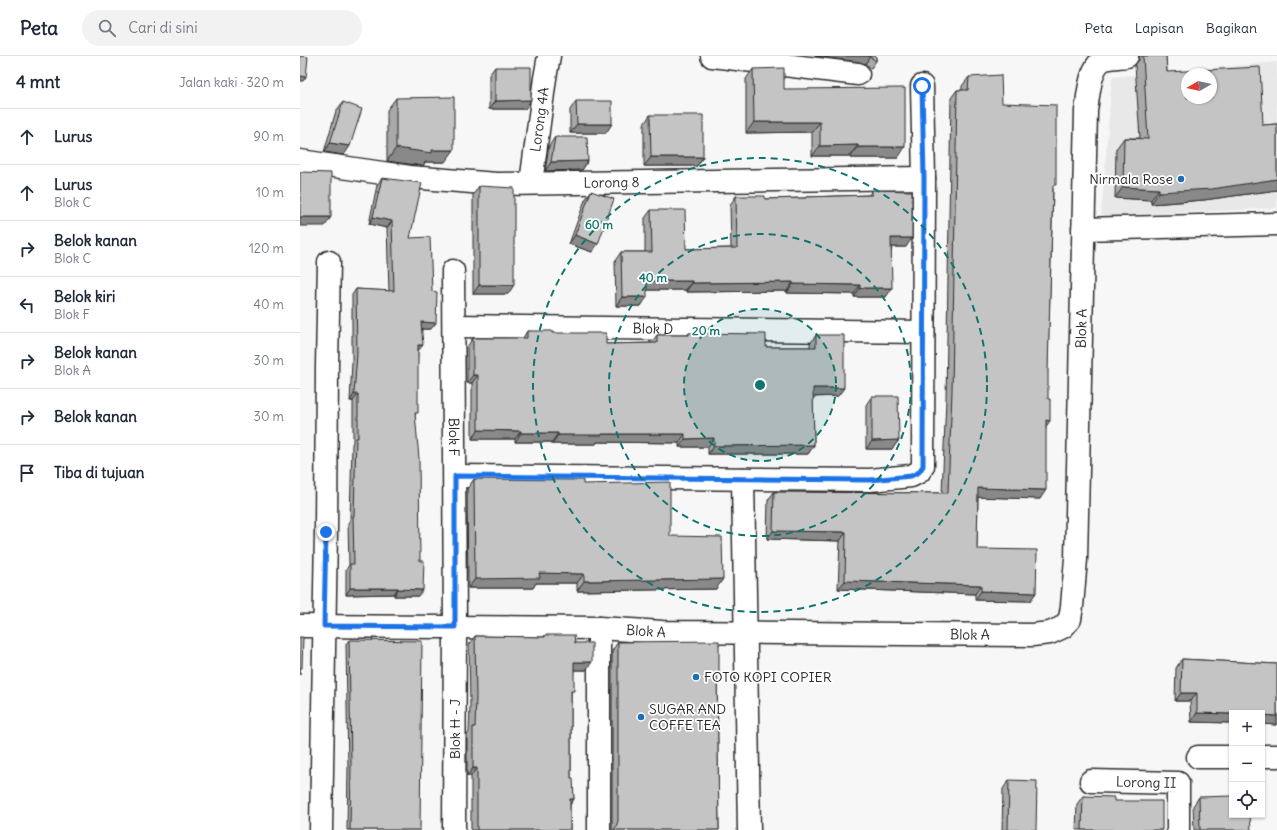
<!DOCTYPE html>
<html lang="id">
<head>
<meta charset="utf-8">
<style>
  body { margin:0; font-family:Delius,sans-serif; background:#f2f2f3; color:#1f2937 }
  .controls { position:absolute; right:12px; bottom:12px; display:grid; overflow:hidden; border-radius:0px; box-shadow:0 1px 3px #0004 }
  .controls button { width:36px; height:36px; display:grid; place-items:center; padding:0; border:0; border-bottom:1px solid #e0e1e3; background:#fff; color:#1f2937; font:20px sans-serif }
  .compass { position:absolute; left:881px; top:12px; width:36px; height:36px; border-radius:50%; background:#fff; box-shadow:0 1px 3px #0004; rotate:261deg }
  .stop { position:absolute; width:12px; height:12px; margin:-9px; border:3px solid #1a73e8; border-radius:50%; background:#fff }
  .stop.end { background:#1a73e8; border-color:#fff; box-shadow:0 1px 4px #0008 }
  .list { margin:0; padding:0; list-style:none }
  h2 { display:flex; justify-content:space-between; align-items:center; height:52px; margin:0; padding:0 16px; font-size:17px }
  h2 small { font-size:13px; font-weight:400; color:#747a83 }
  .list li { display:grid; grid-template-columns:26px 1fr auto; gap:12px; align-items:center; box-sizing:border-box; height:56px; padding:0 16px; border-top:1px solid #e0e1e3 }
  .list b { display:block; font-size:15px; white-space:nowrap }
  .list p { margin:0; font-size:13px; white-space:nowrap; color:#747a83 }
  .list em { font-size:13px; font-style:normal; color:#747a83 }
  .icon { flex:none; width:22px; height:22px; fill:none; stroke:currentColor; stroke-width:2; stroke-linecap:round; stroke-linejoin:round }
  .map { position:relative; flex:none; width:977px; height:774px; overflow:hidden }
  header { display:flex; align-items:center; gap:24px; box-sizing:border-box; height:56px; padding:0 20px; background:#fff; border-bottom:1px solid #e0e1e3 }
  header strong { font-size:19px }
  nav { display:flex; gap:22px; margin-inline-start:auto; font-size:14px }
  .search { width:280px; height:36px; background:#f2f2f3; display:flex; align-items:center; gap:10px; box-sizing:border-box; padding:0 14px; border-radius:22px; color:#747a83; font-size:15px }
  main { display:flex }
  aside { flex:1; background:#fff }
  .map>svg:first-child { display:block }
  .built { fill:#e8e8e8; fill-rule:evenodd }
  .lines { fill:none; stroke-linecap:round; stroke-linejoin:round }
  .minor-casing { stroke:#2b2b2b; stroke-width:25 }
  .minor { stroke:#fff; stroke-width:22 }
  .wall { fill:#a9a9a9; stroke:#2b2b2b }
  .shaded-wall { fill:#898989; stroke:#2b2b2b }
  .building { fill:#c4c4c4; stroke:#2b2b2b; fill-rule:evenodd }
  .route { stroke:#1a73e8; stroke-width:5 }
  .ring { fill:none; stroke:#0f766e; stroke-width:2; stroke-dasharray:7 5 }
  .poi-dot { fill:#1f6fb2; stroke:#fff; stroke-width:1.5 }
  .labels { text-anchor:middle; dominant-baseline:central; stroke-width:3.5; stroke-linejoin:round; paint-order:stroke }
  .street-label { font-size:14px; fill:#2b2b2b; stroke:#fff }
  .poi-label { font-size:14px; fill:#2b2b2b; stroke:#fff; text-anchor:start }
  .centre { fill:#0f766e; stroke:#fff; stroke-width:2 }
  .ring-label { font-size:12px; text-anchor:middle; font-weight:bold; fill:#0f766e; stroke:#fff; stroke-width:3.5; stroke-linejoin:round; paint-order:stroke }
</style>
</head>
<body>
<header>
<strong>Peta</strong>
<div class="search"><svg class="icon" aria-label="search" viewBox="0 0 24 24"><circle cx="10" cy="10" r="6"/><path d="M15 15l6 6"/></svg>Cari di sini</div>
<nav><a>Peta</a><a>Lapisan</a><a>Bagikan</a></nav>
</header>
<main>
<aside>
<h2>4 mnt<small>Jalan kaki · 320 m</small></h2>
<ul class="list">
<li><svg class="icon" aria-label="ahead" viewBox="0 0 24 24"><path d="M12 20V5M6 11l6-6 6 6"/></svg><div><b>Lurus</b></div><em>90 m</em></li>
<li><svg class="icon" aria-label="ahead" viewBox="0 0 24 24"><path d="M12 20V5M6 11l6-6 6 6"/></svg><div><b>Lurus</b><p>Blok C</p></div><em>10 m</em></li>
<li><svg class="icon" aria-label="right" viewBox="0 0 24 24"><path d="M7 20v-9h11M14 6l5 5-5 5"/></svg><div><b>Belok kanan</b><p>Blok C</p></div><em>120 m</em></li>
<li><svg class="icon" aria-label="left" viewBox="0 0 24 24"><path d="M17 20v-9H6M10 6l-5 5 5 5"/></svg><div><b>Belok kiri</b><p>Blok F</p></div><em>40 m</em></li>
<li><svg class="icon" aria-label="right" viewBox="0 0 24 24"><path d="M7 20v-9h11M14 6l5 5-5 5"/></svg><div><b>Belok kanan</b><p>Blok A</p></div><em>30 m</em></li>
<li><svg class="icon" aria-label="right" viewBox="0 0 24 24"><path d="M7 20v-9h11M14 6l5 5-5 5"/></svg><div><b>Belok kanan</b></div><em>30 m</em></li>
<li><svg class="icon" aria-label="arrive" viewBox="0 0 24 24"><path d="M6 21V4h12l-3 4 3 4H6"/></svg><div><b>Tiba di tujuan</b></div></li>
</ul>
</aside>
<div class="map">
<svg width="977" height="774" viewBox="0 0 977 774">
  <rect width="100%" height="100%" fill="#f7f7f7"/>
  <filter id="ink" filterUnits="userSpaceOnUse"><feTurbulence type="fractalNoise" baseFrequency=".025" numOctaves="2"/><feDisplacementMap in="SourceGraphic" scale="8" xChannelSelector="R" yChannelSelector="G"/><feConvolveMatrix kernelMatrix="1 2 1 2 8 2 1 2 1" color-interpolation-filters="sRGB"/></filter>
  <g filter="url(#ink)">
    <!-- built -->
    <path class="built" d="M977 6V152L801 161 812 21ZM887 18H911V42H887Z"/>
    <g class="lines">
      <!-- minor casing -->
      <g class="minor-casing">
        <g id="minor">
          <path d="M412 0 558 18"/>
          <path id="s1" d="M0 105 110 121 196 128 624 122"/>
          <path id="s2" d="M231 127 245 22 249 0"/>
          <path d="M783 173 977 168"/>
          <path id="s3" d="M153 215 155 571 154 774"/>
          <path id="s4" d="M154 270 623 276"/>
          <path d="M155 420 570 424 611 420 619 416 623 410 624 122 622 30"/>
          <path d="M443 423 449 774"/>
          <path id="s5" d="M0 570 299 572 362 576 732 579 750 577 763 571 770 563 772 550 776 503 786 55C788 42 790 8 805 3 812 1 820 1 827 0"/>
          <path d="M962 700H977"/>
          <path d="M898 701H932"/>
          <path id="s6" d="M791 725 878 727V774"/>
          <path d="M21 774 26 475 27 309 29 206"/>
          <path d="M299 774V572"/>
        </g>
      </g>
      <!-- minor -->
      <use href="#minor" class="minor"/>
    </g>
    <!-- wall -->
    <g class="wall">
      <path d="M514 0H576V5L571 12 565 8 560 6Z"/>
      <path d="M839 0H866L867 16 963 69 977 68V134L904 144 851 148V144L815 142 816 93 824 82H840L835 9 839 4Z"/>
      <path d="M195 11 225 53H189V19Z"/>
      <path d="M453 13 484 33 598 102H550V100H512V76L446 77V23Z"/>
      <path d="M669 21 702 47 753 133 746 370 740 443 678 441 677 493 730 545 675 544V538L538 533 540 485 467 483 468 444 474 436 642 437 646 343 651 42 657 34H662V30Z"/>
      <path d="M96 42 145 106H125L123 110 87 105V54Z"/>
      <path d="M276 45 306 77H270V54Z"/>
      <path d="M43 46 44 99 24 96 36 55Z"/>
      <path d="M350 59 403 101 397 110H344V68Z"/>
      <path d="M255 81 288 105 282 114 245 115 249 90Z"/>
      <path d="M82 122 110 182 131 273H122L118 295 115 361 118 540H94V538L46 539V514L49 509 48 467 50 464 52 388 53 386V345H50L52 305V239L56 233 89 235 87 172 69 168 77 129Z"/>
      <path d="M179 130 208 238H173V139Z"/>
      <path d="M572 134 606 191H592L586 241H554V238L487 237V235L386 236V234H347L341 250H316L315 205 321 196H345V162L351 154 386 193 431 192 430 149 436 140 465 143 505 142 506 141 569 139Z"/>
      <path d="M291 135 292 196 269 188 285 144Z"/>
      <path d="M227 275 252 277 306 288 351 287 357 279H387L389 277 466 291H510V288L516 279 538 340 513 341 514 389 508 398H408V391H379V387L297 386 296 388H252V386H215V383H172V327H167V291L173 282H223Z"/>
      <path d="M572 340 599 384 592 393H566V349Z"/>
      <path d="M174 423 283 428 370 480 416 533 277 535V527H236L233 532H168L167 433Z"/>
      <path d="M245 579 275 587 286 614H274L271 639V722L274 743 270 748V774H171V720H167V679L169 676 170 650 169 589 175 580 244 581Z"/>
      <path d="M49 584 120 774H47L48 713 46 588Z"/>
      <path d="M318 586 417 618 419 774H312V595Z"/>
      <path d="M882 603 977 608V668L976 669 962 668V657H932V667L891 666 890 645H875L876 612Z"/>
      <path d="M709 724 736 774H702L703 733Z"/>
      <path d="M783 740 814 745 862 774H776L777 748Z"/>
      <path d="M899 741 951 774H894L893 750Z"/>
    </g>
    <!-- shaded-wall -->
    <g class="shaded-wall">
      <path d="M514 0H568L570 1 565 8 560 6Z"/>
      <path d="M0 20 6 21 3 25H0Z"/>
      <path d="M231 44 225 53H189L195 45Z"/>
      <path d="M454 66H520L512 76 446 77Z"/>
      <path d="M277 68H312L306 77H270Z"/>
      <path d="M30 87 50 90 44 99 24 96Z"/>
      <path d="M558 89 550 100H512L520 90Z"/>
      <path d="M558 91H605L598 102H550Z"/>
      <path d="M96 92 132 94H154L145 106H125L123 110 87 105Z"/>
      <path d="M351 101H403L397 110H344Z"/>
      <path d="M288 105 282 114 245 115 251 106Z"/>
      <path d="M977 123V134L904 144 851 148 859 136Z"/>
      <path d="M823 131 859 133 851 144 815 142Z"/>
      <path d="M0 161H31L25 170H0Z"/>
      <path d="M73 161 92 165 87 172 69 168Z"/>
      <path d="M275 179 298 188 292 196 269 188Z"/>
      <path d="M591 182H612L606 191H585Z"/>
      <path d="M347 225H392L386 234H341Z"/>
      <path d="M493 226 487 235 386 236 392 227Z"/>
      <path d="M493 228 560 229 554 238 487 237Z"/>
      <path d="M179 229H214L208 238H173Z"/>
      <path d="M560 232H592L586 241H554Z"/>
      <path d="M322 241H347L341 250H316Z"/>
      <path d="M121 266 136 267 131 273H116Z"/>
      <path d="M118 289H123L118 295 113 296Z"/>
      <path d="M173 319H178L172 327H167Z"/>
      <path d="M513 332H544L538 340 507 341Z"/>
      <path d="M54 338H58L53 345H50Z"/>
      <path d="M746 364 750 365 744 373Z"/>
      <path d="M178 374 221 375 215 383H172Z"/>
      <path d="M221 377H258L252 386H215Z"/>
      <path d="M302 378H385L379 387 297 386 296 388H252L258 379Z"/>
      <path d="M414 382 408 391H379L385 383Z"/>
      <path d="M599 384 592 393H566L572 385Z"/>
      <path d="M514 389 508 398H408L414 390Z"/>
      <path d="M678 432 746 434 740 443 672 441Z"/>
      <path d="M473 475 546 476 540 485 467 483Z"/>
      <path d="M239 517 284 518 277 527H236L233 532H168L175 523Z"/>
      <path d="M423 523 416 533 277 535 284 525Z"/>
      <path d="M545 525 681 529 675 538 538 533Z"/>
      <path d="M50 532H98L94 538 46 539Z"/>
      <path d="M98 533 123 534 118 540H94Z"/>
      <path d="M681 535 736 537 730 545 675 544Z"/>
      <path d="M274 606H292L286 614H268Z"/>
      <path d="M881 637H897L890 645H875Z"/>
      <path d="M897 657 932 658V667L891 666Z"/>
      <path d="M962 659 977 660V668L976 669 962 668Z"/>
      <path d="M173 712H177L171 720H167Z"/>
      <path d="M270 743H274L268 752Z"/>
    </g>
    <!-- building -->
    <g class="building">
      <path d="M0 0 8 1 6 21 0 20Z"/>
      <path d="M568 0H576V5L570 1Z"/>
      <path d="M843 0H866L867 16 960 11 963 69 977 68V123L912 133 859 136V133L823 131 824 82 848 83ZM887 18H911V42H887Z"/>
      <path d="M195 11H231V44L195 45Z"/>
      <path d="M484 12V33L605 32V91H558V89L520 90V66H454L453 13Z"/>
      <path d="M701 19 702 47 756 49V129H753L748 313V343H750V365L746 364V434L678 432 677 493 737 494 736 537 681 535V529L545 525 546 476 473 475 474 436 648 437 652 335 657 34H668L669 21Z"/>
      <path d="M154 41V94H132V97L96 92V42Z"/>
      <path d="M276 45H312V68H277Z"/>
      <path d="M43 46 62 53 50 90 30 87Z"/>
      <path d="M350 59H403V101H351Z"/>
      <path d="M255 81H287L288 105 251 106Z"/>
      <path d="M0 116 31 117V161H0Z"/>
      <path d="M82 122 122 127 110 182 130 181 132 235 137 236 136 267 121 266 123 289H118V357H115L119 403 120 505H124L123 534 98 533V532H50V508H54L53 460H54L56 382H58V338H54L57 298 56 233 94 235 92 165 73 161Z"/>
      <path d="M179 130 214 132V229H179Z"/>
      <path d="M572 134 612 135V182H591L592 232H560V229L493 228V226L392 227V225H347V241H322L321 196H352L351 154H385L386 193 437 192 436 140H465V143L506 142V141L572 139Z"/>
      <path d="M291 135 314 143 298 188 275 179Z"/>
      <path d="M227 275H252V277H306V288L357 287V279H389V277L466 278V291H516V279H544V332H513L514 389 414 390V382L385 383V378H302V379H258V377H221V375L178 374V319H173V282H227Z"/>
      <path d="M572 340H598L599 384 572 385Z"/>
      <path d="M174 423 283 424V428L370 426V480L422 481 423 523 284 525V518L239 517 240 522 175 523Z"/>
      <path d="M245 579H274L275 587H292V606H274V635H271V722H273L274 743H270V774H177V712H173V671H175L176 642 175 580 245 581Z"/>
      <path d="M0 581H3L2 612H0V619Z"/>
      <path d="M49 584 122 585 120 774H50L51 708Z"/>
      <path d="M419 585V616H417L419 774H314L316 771 318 765V586Z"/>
      <path d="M882 603 977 608V660L962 659V657H932V658L897 657V637H881Z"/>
      <path d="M709 724 737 725 736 774H708Z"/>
      <path d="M783 740 814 741V745H862V774H782Z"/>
      <path d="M932 740V759H950L951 774H900L899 741Z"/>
    </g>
  </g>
  <g class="lines" filter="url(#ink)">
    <!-- route -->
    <path class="route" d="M26 476 24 570 155 571V420L570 424 611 420 619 416 623 410 624 122 622 30"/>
  </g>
  <!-- distance rings -->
  <circle cx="460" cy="329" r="76" fill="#0f766e" fill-opacity=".12"/>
  <g class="ring">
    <circle cx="460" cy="329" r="76"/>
    <circle cx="460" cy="329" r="151"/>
    <circle cx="460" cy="329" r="227"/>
  </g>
  <!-- markers -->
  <g class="poi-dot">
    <circle cx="881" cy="123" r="4"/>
    <circle cx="396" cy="621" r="4"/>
    <circle cx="341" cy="661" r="4"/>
  </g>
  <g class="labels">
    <!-- street labels -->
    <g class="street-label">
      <text stroke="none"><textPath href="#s2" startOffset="64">Lorong 4A</textPath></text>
      <text stroke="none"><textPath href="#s1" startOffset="313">Lorong 8</textPath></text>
      <text stroke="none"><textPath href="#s4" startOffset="199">Blok D</textPath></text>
      <text stroke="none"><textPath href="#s5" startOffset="1066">Blok A</textPath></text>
      <text stroke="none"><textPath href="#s3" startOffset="166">Blok F</textPath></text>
      <text stroke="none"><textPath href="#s5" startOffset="346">Blok A</textPath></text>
      <text stroke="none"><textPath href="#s5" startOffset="670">Blok A</textPath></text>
      <text transform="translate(155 673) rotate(-90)">Blok H - J</text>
      <text stroke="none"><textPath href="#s6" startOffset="55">Lorong II</textPath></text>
    </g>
    <!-- poi labels -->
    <g class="poi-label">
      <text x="873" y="123" text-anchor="end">Nirmala Rose</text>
      <text x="404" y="621">FOTO KOPI COPIER</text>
      <text x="349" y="653">SUGAR AND<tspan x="349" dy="16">COFFE TEA</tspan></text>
    </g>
  </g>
  <circle cx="460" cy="329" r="6" class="centre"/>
  <g class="ring-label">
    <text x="299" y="173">60 m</text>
    <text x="353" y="226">40 m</text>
    <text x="406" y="279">20 m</text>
  </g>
</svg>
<div class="controls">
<button>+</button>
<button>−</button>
<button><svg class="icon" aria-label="locate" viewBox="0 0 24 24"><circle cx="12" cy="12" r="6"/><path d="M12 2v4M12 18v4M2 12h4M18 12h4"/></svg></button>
</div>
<svg class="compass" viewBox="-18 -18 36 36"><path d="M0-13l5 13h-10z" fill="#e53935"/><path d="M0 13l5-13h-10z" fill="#747a83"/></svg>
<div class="stop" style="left:622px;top:30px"></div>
<div class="stop end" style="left:26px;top:476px"></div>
</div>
</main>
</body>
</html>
